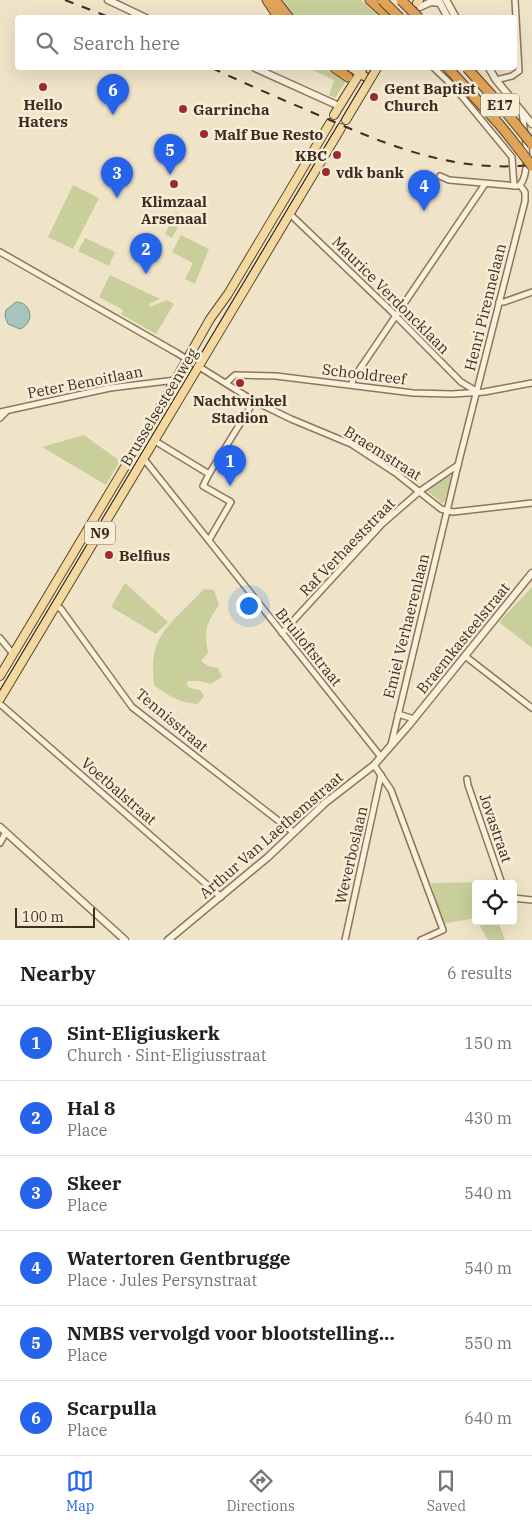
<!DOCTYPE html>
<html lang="en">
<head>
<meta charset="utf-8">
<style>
  body { margin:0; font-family:"IBM Plex Serif",serif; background:#f2f2f2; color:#202124 }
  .controls { position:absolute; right:15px; bottom:15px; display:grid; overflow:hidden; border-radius:5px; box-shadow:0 5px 20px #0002 }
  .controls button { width:45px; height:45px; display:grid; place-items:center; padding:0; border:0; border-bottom:1px solid #e0e0e0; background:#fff; color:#202124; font:25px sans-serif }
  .scale { position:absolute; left:15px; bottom:12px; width:80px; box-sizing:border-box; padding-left:5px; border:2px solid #3d2e20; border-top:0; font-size:14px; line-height:18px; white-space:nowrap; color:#3d2e20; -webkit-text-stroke:4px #f7eed8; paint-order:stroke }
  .you { position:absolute; left:248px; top:605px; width:18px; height:18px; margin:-12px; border:4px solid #fff; border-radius:50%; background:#1a73e8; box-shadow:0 0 0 8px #1a73e833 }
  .badge { display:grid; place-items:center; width:32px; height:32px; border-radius:50%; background:#2563eb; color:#fff; font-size:16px; font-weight:700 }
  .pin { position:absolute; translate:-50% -41px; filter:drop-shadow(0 1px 2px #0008) }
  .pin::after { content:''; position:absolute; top:26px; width:18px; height:15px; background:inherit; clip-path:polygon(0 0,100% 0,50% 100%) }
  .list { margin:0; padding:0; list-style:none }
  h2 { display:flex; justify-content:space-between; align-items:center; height:65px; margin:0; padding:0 20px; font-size:21px }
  h2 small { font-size:16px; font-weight:400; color:#757577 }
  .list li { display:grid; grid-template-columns:32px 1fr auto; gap:15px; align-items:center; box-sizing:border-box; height:75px; padding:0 20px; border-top:1px solid #e0e0e0 }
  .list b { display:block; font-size:19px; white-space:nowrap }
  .list p { margin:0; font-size:16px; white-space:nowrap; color:#757577 }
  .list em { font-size:16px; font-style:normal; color:#757577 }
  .icon { flex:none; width:28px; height:28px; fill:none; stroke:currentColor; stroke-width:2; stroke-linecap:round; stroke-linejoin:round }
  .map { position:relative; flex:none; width:532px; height:940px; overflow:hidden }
  .search { position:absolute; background:#fff; box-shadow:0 5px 20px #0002; left:15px; right:15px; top:15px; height:55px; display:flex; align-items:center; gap:12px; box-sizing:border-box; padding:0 18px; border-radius:5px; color:#757577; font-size:19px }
  .sheet { height:515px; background:#fff }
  nav { display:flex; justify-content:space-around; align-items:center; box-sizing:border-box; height:70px; border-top:1px solid #e0e0e0; background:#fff; font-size:14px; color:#757577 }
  nav a { display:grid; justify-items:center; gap:2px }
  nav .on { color:#2563eb }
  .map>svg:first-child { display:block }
  .green { fill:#c9cf9b }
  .water { fill:#a9c4bc; stroke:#6f938a }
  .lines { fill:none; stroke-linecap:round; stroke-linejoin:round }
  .primary-tunnel { stroke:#ccc0a6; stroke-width:8; stroke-dasharray:8 4; stroke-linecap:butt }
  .minor-casing { stroke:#8d765c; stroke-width:8 }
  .tertiary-casing { stroke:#8d765c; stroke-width:9 }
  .primary-casing { stroke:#5b4430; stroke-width:10 }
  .motorway-casing { stroke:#5b4430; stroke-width:11 }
  .minor { stroke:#faf1dc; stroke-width:5 }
  .tertiary { stroke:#faf1dc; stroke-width:6 }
  .primary { stroke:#f3d9a0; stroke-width:8 }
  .motorway { stroke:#e0a458; stroke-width:9 }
  .tram { stroke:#3d2e20; stroke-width:1 }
  .rail { stroke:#3d2e20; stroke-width:2; stroke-dasharray:9 9; stroke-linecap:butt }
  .motorway-bridge-casing { stroke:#5b4430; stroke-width:11; stroke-linecap:butt }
  .motorway-bridge { stroke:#e0a458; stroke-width:9 }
  .poi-dot { fill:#9e2a2b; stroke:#f7eed8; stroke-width:2 }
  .labels { text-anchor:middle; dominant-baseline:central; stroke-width:5; stroke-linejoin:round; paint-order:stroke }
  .shield { fill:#f7eed8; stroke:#756857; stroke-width:1 }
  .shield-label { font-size:14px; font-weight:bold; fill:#3d2e20 }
  .poi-label { font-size:15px; font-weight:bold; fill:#3d2e20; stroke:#f7eed8; text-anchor:start }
  .street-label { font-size:15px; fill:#3d2e20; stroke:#f7eed8 }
</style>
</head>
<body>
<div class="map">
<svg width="532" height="940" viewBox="0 0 532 940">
  <rect width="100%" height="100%" fill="#f0e4c8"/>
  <!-- green -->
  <g class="green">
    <path d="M280 0H361L379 16 378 18 294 17Z"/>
    <path d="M308 68H325L343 80 345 83 335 98 329 95 334 80Z"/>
    <path d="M73 185 99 198 73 249 48 237Z"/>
    <path d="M176 212 184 216 172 238 165 234Z"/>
    <path d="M181 235 209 249 195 284 185 279 193 263 172 252Z"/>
    <path d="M85 238 115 252 109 266 78 251Z"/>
    <path d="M110 275 160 299 149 304V307L167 300 174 304 156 334 121 314 123 310 99 297Z"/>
    <path d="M84 435 120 461 106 485 42 447Z"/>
    <path d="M448 475 453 476 448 495H446L445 501 442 503 426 490Z"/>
    <path d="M125 583 168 622 156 634 111 607Z"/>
    <path d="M532 587V648L499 622Z"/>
    <path d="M204 589 214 590 219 605C206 624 204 629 208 653L201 661 208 666 218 668 222 677 211 684 199 681H188L186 683 189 688 200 690 204 696 198 704C180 703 168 696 154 685 153 674 152 661 155 650 160 628 189 606 204 589Z"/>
    <path d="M495 879 497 884H476V919L475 918 443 924 431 883 489 882Z"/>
    <path d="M477 921H498L505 940H488Z"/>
  </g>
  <!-- water -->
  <path class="water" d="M16 302C31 302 36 322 20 329L8 324 5 316 6 310Z"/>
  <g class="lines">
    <!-- primary-tunnel -->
    <path class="primary-tunnel" d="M408 18 417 3"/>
    <!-- minor casing -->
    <g class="minor-casing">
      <g id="minor">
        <path d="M434 68 455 88 512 157 514 186"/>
        <path d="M496 80 512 76 519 71 515 0"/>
        <path d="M440 176 449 180 517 186"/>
        <path d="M520 185C532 171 524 130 522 111"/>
        <path d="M290 214 390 310 461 382 476 391"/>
        <path d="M0 252 177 353 254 401 291 419 351 444 397 474 441 509 453 512 532 503"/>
        <path d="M499 302H504L532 292"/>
        <path d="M226 383 235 375 276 376 413 393 452 394 484 392 532 383"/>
        <path d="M352 385 353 379 485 184"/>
        <path d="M0 412 110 388 176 380"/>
        <path d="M0 418 7 411"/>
        <path d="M155 441 209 474 203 486 231 502 209 540"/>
        <path d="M144 459 381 757"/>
        <path d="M209 474 254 401"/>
        <path d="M56 606 61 609 132 707 293 832"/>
        <path d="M282 633 382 524 420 491 458 465"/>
        <path d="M0 638 13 654"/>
        <path d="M465 656 532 708"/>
        <path d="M0 704 221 897"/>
        <path d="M398 714 414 719"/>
        <path d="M391 745 458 465 525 201V192L520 185"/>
        <path d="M374 765 391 790 443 930 421 940"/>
        <path d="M467 779 468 785 502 884"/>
        <path d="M0 843 6 832"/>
        <path d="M513 898 532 900"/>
        <path d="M345 940 381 775"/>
      </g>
    </g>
    <!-- tertiary casing -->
    <g class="tertiary-casing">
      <g id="tertiary">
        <path d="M108 0 146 18"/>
        <path d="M446 0 456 18"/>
        <path d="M439 1 448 18"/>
        <path d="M420 7 431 2 440 3"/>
        <path d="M255 68 339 106"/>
        <path d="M489 68 496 80 532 124"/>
        <path d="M0 827 125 940"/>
        <path d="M168 940 268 857 325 803 374 765 409 725 532 573"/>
      </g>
    </g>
    <!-- primary casing -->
    <g class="primary-casing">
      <g id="primary">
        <path d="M417 3 419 0"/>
        <path d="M352 68 364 76"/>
        <path d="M334 115 363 68"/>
        <path d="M346 120 377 68"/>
        <path d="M0 676 147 430 210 319 228 294 330 123"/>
        <path d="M0 699 341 128"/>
      </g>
    </g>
    <!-- motorway casing -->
    <g class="motorway-casing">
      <g id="motorway">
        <path d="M267 0 279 18"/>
        <path d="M275 0 289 18"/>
        <path d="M370 0 390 18"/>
        <path d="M335 68 348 77"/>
        <path d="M448 68 499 124 512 140"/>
      </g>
    </g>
    <!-- minor -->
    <use href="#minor" class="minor"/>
    <!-- tertiary -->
    <use href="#tertiary" class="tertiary"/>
    <!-- primary -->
    <use href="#primary" class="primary"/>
    <!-- motorway -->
    <use href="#motorway" class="motorway"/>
    <!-- tram -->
    <path class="tram" d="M0 690 372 68"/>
    <!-- rail -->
    <g class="rail">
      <path d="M65 0 109 17"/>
      <path d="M212 68C246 84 281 99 316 114 387 145 452 173 532 165"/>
    </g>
    <!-- motorway-bridge casing -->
    <g class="motorway-bridge-casing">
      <g id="motorway-bridge">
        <path d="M382 0 400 18"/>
        <path d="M401 0 419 18"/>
        <path d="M467 68 496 100 532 144"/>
        <path d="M512 140 532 166"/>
      </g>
    </g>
    <!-- motorway-bridge -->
    <use href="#motorway-bridge" class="motorway-bridge"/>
  </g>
  <!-- markers -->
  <g class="poi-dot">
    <circle cx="43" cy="87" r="5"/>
    <circle cx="374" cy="97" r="5"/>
    <circle cx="183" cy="109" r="5"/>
    <circle cx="204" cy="134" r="5"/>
    <circle cx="337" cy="155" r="5"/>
    <circle cx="326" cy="172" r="5"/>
    <circle cx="174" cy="184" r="5"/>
    <circle cx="240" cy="383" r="5"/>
    <circle cx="109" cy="555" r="5"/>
  </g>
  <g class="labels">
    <!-- shield labels -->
    <g class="shield">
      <rect x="481" y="93.5" width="38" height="23" rx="4"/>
      <rect x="85" y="521.5" width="30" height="23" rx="4"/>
    </g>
    <g class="shield-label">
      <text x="500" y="105">E17</text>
      <text x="100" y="533">N9</text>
    </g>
    <!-- poi labels -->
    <g class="poi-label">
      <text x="384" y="88">Gent Baptist<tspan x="384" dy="17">Church</tspan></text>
      <text x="43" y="104" text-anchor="middle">Hello<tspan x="43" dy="17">Haters</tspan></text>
      <text x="193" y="109">Garrincha</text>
      <text x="214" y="134">Malf Bue Resto</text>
      <text x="327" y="155" text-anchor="end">KBC</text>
      <text x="336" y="172">vdk bank</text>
      <text x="174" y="201" text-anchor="middle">Klimzaal<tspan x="174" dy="17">Arsenaal</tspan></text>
      <text x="240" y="400" text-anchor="middle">Nachtwinkel<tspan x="240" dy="17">Stadion</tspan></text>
      <text x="119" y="555">Belfius</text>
    </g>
    <!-- street labels -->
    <g class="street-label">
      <text transform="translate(391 295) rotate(45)">Maurice Verdoncklaan</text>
      <text transform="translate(485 307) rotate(-76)">Henri Pirennelaan</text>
      <text transform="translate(364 374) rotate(7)">Schooldreef</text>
      <text transform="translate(85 382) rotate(-11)">Peter Benoitlaan</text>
      <text transform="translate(159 407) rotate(-59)">Brusselsesteenweg</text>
      <text transform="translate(383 453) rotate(32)">Braemstraat</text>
      <text transform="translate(347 547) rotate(-46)">Raf Verhaeststraat</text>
      <text transform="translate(406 626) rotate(-76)">Emiel Verhaerenlaan</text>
      <text transform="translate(463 638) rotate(-51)">Braemkasteelstraat</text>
      <text transform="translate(309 647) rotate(51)">Bruiloftstraat</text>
      <text transform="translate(172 720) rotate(40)">Tennisstraat</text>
      <text transform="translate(119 791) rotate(41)">Voetbalstraat</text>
      <text transform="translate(496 828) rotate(71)">Jovastraat</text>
      <text transform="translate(271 835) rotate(-41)">Arthur Van Laethemstraat</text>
      <text transform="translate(351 855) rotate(-77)">Weverboslaan</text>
    </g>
  </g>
</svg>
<div class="controls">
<button><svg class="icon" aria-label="locate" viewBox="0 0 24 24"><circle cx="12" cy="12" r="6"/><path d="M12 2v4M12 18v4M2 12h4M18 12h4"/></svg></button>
</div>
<div class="scale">100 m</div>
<div class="you"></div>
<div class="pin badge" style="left:230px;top:486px">1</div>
<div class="pin badge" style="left:146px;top:274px">2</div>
<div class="pin badge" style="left:117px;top:198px">3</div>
<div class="pin badge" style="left:424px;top:211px">4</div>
<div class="pin badge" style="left:170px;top:175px">5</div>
<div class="pin badge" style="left:113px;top:115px">6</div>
<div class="search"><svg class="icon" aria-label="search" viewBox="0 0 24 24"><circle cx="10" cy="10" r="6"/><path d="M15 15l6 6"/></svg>Search here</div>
</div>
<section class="sheet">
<h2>Nearby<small>6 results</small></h2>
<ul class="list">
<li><span class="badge">1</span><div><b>Sint-Eligiuskerk</b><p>Church · Sint-Eligiusstraat</p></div><em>150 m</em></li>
<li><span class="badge">2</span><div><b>Hal 8</b><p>Place</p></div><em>430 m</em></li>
<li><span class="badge">3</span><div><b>Skeer</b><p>Place</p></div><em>540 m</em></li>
<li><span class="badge">4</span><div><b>Watertoren Gentbrugge</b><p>Place · Jules Persynstraat</p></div><em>540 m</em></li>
<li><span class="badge">5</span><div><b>NMBS vervolgd voor blootstelling...</b><p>Place</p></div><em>550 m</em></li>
<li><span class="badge">6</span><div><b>Scarpulla</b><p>Place</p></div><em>640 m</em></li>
</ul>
</section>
<nav>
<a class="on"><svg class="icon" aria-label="map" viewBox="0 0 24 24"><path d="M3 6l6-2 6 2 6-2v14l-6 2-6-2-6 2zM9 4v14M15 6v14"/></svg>Map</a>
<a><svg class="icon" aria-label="directions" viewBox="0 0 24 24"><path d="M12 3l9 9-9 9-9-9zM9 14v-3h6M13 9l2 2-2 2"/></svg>Directions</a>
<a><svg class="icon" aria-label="saved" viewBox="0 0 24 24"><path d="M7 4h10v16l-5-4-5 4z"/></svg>Saved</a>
</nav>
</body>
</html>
